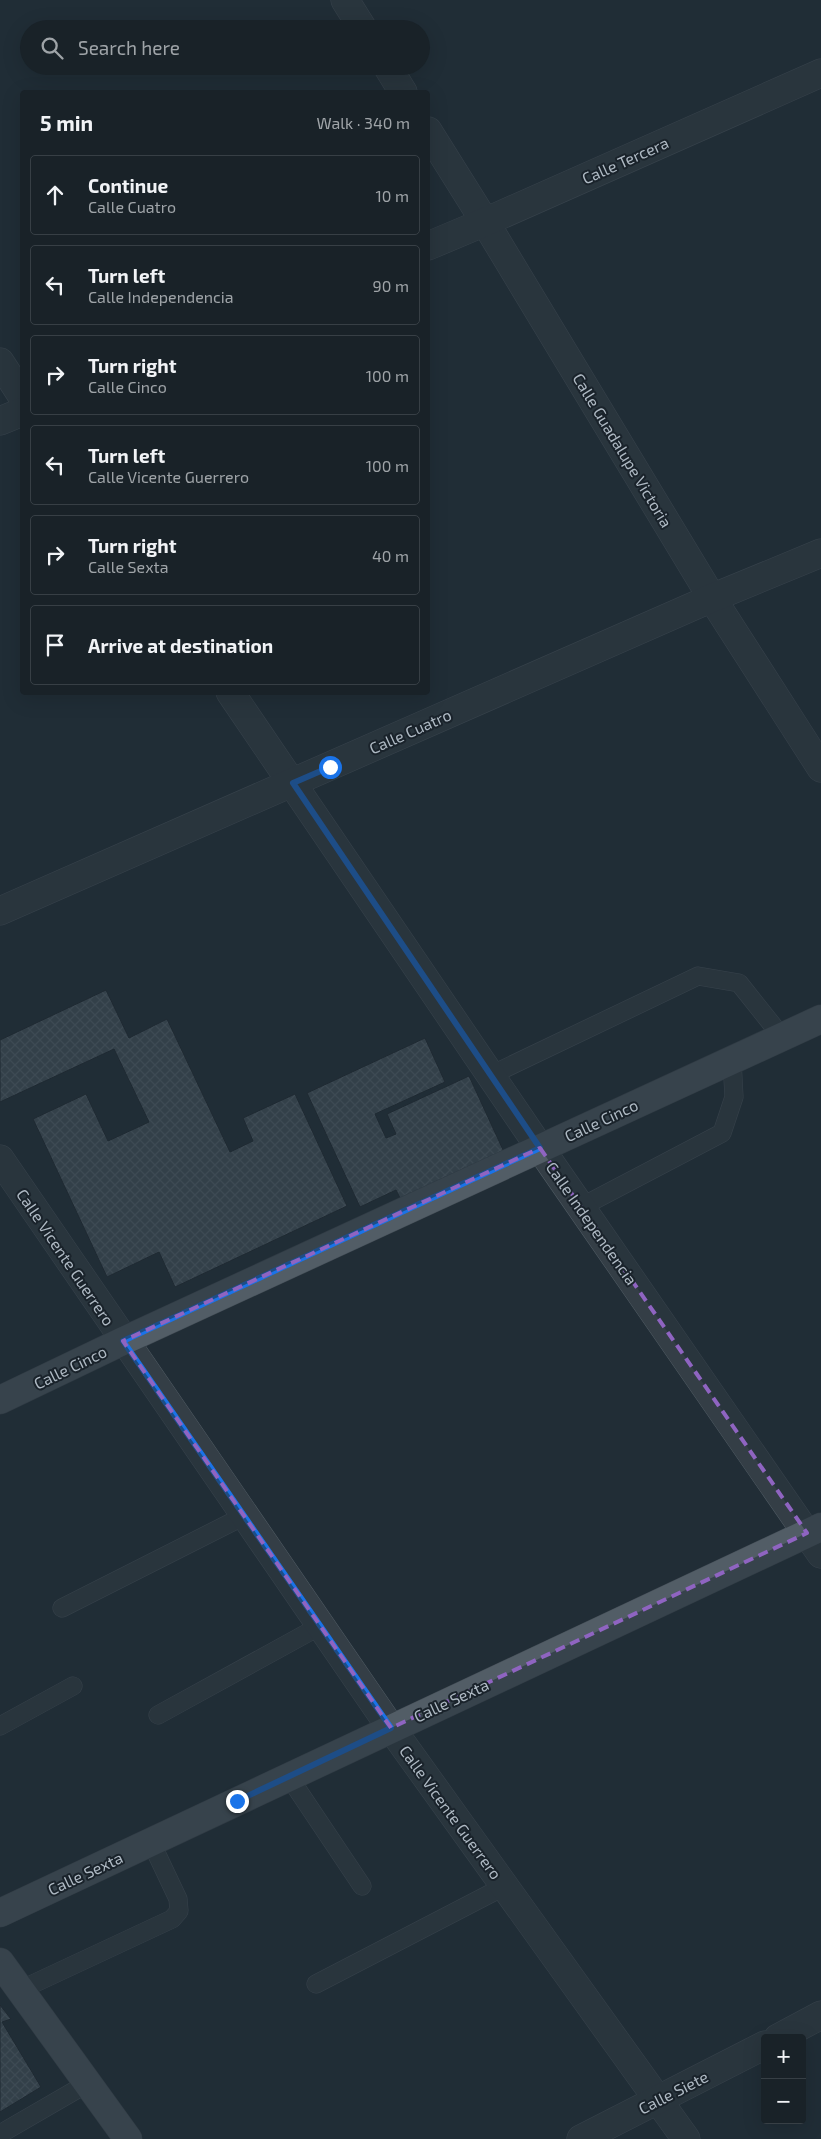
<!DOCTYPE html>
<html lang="en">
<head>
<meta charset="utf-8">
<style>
  body { margin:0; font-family:"Exo 2",sans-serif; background:#262f34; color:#f1f3f6 }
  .controls { position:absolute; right:15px; bottom:15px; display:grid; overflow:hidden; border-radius:5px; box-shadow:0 5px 20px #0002 }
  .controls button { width:45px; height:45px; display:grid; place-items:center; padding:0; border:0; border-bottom:1px solid #373f45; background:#192228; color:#f1f3f6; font:25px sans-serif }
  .stop { position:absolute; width:15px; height:15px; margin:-11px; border:4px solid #1a73e8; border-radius:50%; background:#fff }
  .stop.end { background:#1a73e8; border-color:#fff; box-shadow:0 1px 5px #0008 }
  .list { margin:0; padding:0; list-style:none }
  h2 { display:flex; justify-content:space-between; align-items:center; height:65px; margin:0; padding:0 20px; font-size:21px }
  h2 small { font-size:16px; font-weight:400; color:#9fa4a8 }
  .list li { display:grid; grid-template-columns:32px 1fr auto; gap:15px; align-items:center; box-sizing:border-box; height:80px; margin:0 10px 10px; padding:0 10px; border:1px solid #373f45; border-radius:5px }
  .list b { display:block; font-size:19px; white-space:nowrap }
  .list p { margin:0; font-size:16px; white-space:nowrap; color:#9fa4a8 }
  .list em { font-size:16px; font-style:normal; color:#9fa4a8 }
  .icon { flex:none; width:28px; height:28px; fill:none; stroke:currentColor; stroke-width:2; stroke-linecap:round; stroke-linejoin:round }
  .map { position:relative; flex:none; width:821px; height:2139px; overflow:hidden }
  .search { position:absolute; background:#192228; box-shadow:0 5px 20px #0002; left:20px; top:20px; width:410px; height:55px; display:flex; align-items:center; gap:12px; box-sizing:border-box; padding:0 18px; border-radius:28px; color:#9fa4a8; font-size:19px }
  .panel { position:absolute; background:#192228; box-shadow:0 5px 20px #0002; left:20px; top:90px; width:410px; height:605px; border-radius:5px }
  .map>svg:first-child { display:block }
  .building { fill:url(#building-cross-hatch); stroke:#1c252d }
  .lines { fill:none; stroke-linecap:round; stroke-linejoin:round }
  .service-casing { stroke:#515c64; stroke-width:19 }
  .minor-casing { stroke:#515c64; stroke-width:29 }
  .primary-casing { stroke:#404a53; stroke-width:29 }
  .service { stroke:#343e46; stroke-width:18 }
  .minor { stroke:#343e46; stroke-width:28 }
  .primary { stroke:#525d66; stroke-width:28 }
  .route { stroke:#1a73e8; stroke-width:6 }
  .marked { fill:none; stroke:#8f64c1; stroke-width:4; stroke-dasharray:10 6; stroke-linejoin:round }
  .labels { text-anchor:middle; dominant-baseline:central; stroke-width:4; stroke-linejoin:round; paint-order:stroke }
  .street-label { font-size:16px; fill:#aeb9c3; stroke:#1a232b }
</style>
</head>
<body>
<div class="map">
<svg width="821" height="2139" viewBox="0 0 821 2139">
  <defs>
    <pattern id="building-cross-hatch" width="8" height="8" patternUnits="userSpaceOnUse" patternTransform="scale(1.25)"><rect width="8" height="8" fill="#495761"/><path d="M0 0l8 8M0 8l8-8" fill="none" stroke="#616d76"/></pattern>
  </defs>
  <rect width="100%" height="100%" fill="#212d36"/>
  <!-- building -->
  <g class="building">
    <path d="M106 990 129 1038 167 1019 230 1152 253 1141 243 1118 295 1094 347 1206 175 1287 159 1252 107 1277 33 1119 86 1094 108 1141 149 1122 114 1049 0 1102V1040Z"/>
    <path d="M425 1038 445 1082 375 1114 386 1138 396 1134 387 1114 469 1076 504 1152 401 1200 396 1190 360 1207 307 1093Z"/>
    <path d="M0 2005 11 2019 2 2022 41 2087 0 2112Z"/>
  </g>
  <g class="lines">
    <!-- service casing -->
    <g class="service-casing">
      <g id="service">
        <path d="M491 1075 698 976 739 983 782 1037"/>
        <path d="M581 1207 722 1133 734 1097 732 1060"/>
        <path d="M62 1608 244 1516"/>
        <path d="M158 1715 320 1626"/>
        <path d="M0 1726 73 1686"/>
        <path d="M289 1777 362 1886"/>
        <path d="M316 1984 505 1886"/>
        <path d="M20 1990 172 1919 179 1911 178 1899 151 1842"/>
        <path d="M0 2134 88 2083"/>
      </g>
    </g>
    <!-- minor casing -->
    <g class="minor-casing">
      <g id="minor">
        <path d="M345 0 363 29"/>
        <path d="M387 66 403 92"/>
        <path d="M428 131 485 222 712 598 821 768"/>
        <path d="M428 246 485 222 821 73"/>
        <path d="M0 362 22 396"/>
        <path d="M0 421 22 412"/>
        <path d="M230 692 540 1148 821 1554"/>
        <path d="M0 911 712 598 821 553"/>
        <path d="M0 1159 391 1728 686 2139"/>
        <path d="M778 2038 821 2015"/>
        <path d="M581 2139 765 2045"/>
      </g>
    </g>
    <!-- primary casing -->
    <g class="primary-casing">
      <g id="primary">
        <path d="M0 1400 123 1341 821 1019"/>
        <path d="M0 1913 821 1527"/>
        <path d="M0 1962 128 2139"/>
      </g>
    </g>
    <!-- service -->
    <use href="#service" class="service"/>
    <!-- minor -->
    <use href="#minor" class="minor"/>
    <!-- primary -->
    <use href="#primary" class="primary"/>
  </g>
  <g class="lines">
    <!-- route -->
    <path class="route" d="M237 1801 391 1728 123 1341 540 1148 293 783 330 767"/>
  </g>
  <!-- marked area -->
  <path d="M0 0H821V2139H0ZM540 1148 807 1533 391 1728 123 1341Z" fill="#212d36" fill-opacity=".55" fill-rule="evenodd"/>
  <path class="marked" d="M540 1148 807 1533 391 1728 123 1341Z"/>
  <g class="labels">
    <!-- street labels -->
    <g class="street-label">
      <text transform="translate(625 160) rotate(-24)">Calle Tercera</text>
      <text transform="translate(623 450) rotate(59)">Calle Guadalupe Victoria</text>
      <text transform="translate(410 731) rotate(-24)">Calle Cuatro</text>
      <text transform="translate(601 1120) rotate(-25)">Calle Cinco</text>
      <text transform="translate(592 1223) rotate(55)">Calle Independencia</text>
      <text transform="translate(66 1257) rotate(56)">Calle Vicente Guerrero</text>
      <text transform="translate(70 1367) rotate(-26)">Calle Cinco</text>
      <text transform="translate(451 1700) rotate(-25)">Calle Sexta</text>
      <text transform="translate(451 1812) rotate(54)">Calle Vicente Guerrero</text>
      <text transform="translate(85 1873) rotate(-25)">Calle Sexta</text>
      <text transform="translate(673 2092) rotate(-27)">Calle Siete</text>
    </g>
  </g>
</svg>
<div class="controls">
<button>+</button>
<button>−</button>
</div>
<div class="stop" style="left:330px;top:767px"></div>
<div class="stop end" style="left:237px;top:1801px"></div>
<div class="search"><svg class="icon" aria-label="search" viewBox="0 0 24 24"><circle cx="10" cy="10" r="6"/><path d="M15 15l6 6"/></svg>Search here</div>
<section class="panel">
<h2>5 min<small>Walk · 340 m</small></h2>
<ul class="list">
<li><svg class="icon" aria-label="ahead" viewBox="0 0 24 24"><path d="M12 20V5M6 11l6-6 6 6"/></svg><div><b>Continue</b><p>Calle Cuatro</p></div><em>10 m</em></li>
<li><svg class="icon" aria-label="left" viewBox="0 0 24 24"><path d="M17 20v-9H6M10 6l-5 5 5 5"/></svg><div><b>Turn left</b><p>Calle Independencia</p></div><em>90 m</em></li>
<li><svg class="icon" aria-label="right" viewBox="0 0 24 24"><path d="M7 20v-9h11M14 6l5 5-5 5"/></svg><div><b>Turn right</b><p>Calle Cinco</p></div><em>100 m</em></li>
<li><svg class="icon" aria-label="left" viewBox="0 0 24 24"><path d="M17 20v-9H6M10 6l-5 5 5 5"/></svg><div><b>Turn left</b><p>Calle Vicente Guerrero</p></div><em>100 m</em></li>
<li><svg class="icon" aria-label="right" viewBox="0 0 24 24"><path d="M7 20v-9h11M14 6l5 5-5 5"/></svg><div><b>Turn right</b><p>Calle Sexta</p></div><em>40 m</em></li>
<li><svg class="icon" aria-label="arrive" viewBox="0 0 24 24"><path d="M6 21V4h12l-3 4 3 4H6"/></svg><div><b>Arrive at destination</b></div></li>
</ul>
</section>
</div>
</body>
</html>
